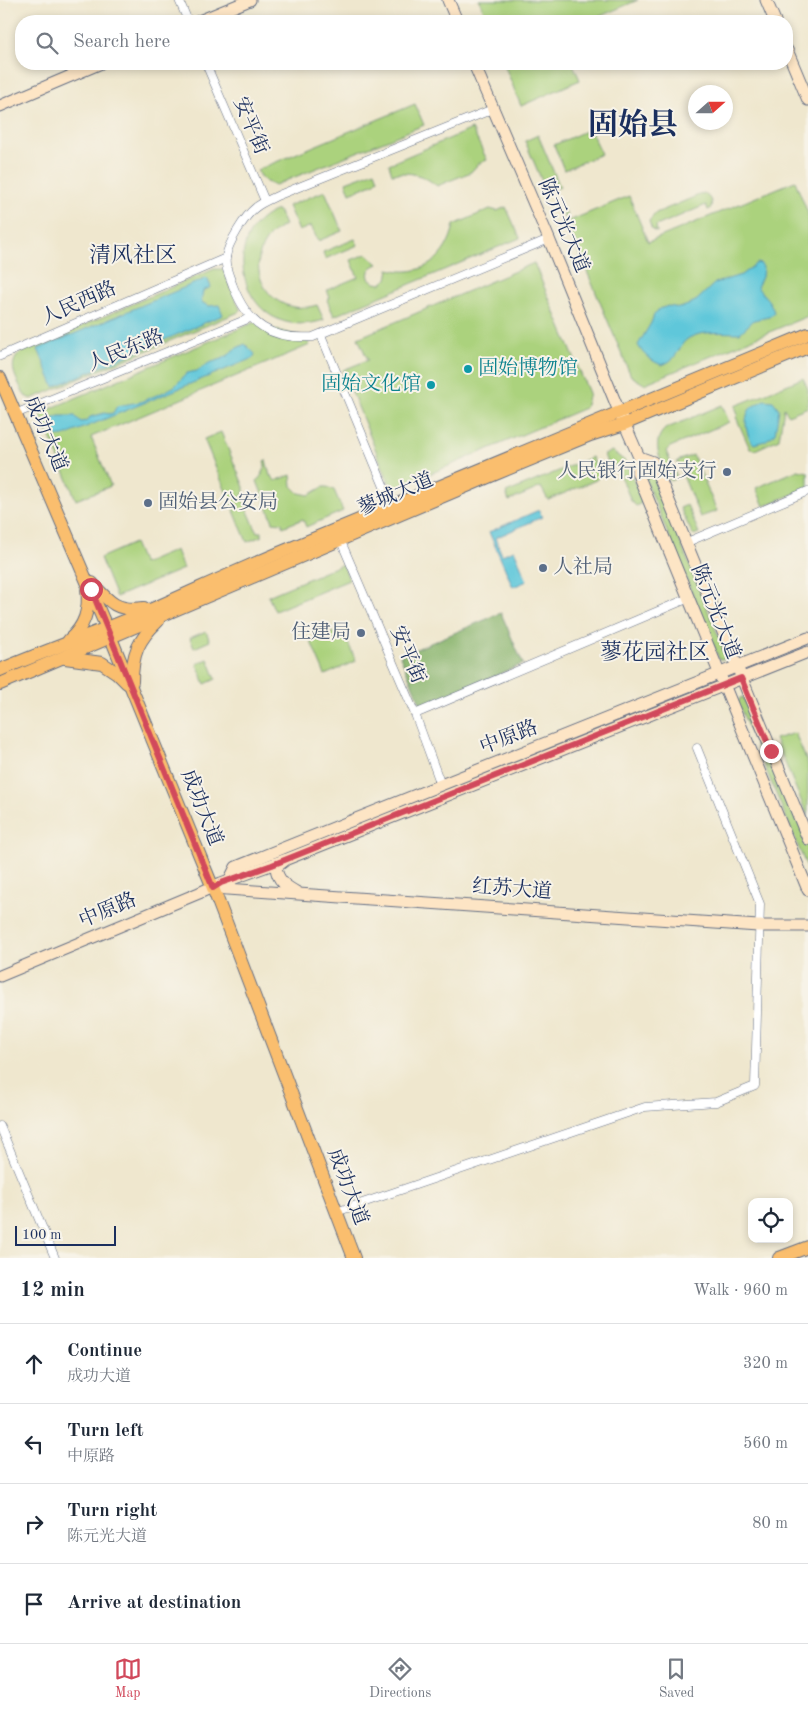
<!DOCTYPE html>
<html lang="en">
<head>
<meta charset="utf-8">
<style>
  body { margin:0; font-family:"Old Standard TT","Noto Serif SC",serif; background:#f2f2f3; color:#1f2937 }
  .controls { position:absolute; right:15px; bottom:15px; display:grid; overflow:hidden; border-radius:10px; box-shadow:0 2px 8px #0003 }
  .controls button { width:45px; height:45px; display:grid; place-items:center; padding:0; border:0; border-bottom:1px solid #e0e1e3; background:#fff; color:#1f2937; font:25px sans-serif }
  .compass { position:absolute; left:688px; top:85px; width:45px; height:45px; border-radius:50%; background:#fff; box-shadow:0 2px 8px #0003; rotate:69deg }
  .scale { position:absolute; left:15px; bottom:12px; width:101px; box-sizing:border-box; padding-left:5px; border:2px solid #1b2f5e; border-top:0; font-size:14px; line-height:18px; white-space:nowrap; color:#1b2f5e; -webkit-text-stroke:4px #f7f3e8; paint-order:stroke }
  .stop { position:absolute; width:15px; height:15px; margin:-11px; border:4px solid #d1495b; border-radius:50%; background:#fff }
  .stop.end { background:#d1495b; border-color:#fff; box-shadow:0 1px 5px #0008 }
  .list { margin:0; padding:0; list-style:none }
  h2 { display:flex; justify-content:space-between; align-items:center; height:65px; margin:0; padding:0 20px; font-size:21px }
  h2 small { font-size:16px; font-weight:400; color:#747a83 }
  .list li { display:grid; grid-template-columns:32px 1fr auto; gap:15px; align-items:center; box-sizing:border-box; height:80px; padding:0 20px; border-top:1px solid #e0e1e3 }
  .list b { display:block; font-size:19px; white-space:nowrap }
  .list p { margin:0; font-size:16px; white-space:nowrap; color:#747a83 }
  .list em { font-size:16px; font-style:normal; color:#747a83 }
  .icon { flex:none; width:28px; height:28px; fill:none; stroke:currentColor; stroke-width:2; stroke-linecap:round; stroke-linejoin:round }
  .map { position:relative; flex:none; width:808px; height:1258px; overflow:hidden }
  .search { position:absolute; background:#fff; box-shadow:0 2px 8px #0003; left:15px; right:15px; top:15px; height:55px; display:flex; align-items:center; gap:12px; box-sizing:border-box; padding:0 18px; border-radius:20px; color:#747a83; font-size:19px }
  .sheet { height:385px; background:#fff }
  nav { display:flex; justify-content:space-around; align-items:center; box-sizing:border-box; height:70px; border-top:1px solid #e0e1e3; background:#fff; font-size:14px; color:#747a83 }
  nav a { display:grid; justify-items:center; gap:2px }
  nav .on { color:#d1495b }
  .map>svg:first-child { display:block }
  .green { fill:#abd27d; stroke:#63806e }
  .forest { fill:#88b46c; stroke:#527265 }
  .water { fill:#5ec7da; stroke:#3c7b9c }
  .lines { fill:none; stroke-linecap:round; stroke-linejoin:round }
  .street-casing { stroke:#656f85; stroke-width:9 }
  .secondary-casing { stroke:#656f85; stroke-width:13 }
  .primary-casing { stroke:#656f85; stroke-width:14 }
  .street { stroke:#fff; stroke-width:8 }
  .secondary { stroke:#fde5c5; stroke-width:11 }
  .primary { stroke:#fabe6e; stroke-width:12 }
  .route { stroke:#d1495b; stroke-width:6 }
  .culture-dot { fill:#0f9aa8; stroke:#f7f3e8; stroke-width:2 }
  .service-dot { fill:#5c6f8a; stroke:#f7f3e8; stroke-width:2 }
  .labels { text-anchor:middle; dominant-baseline:central; stroke-width:4; stroke-linejoin:round; paint-order:stroke }
  .street-label { font-size:20px; fill:#1b2f5e; stroke:#f7f3e8 }
  .culture-label { font-size:20px; fill:#0d838f; stroke:#f7f3e8; text-anchor:start }
  .service-label { font-size:20px; fill:#4e5e75; stroke:#f7f3e8; text-anchor:end }
  .quarter-label { font-size:22px; fill:#1b2f5e; stroke:#f7f3e8 }
  .town-label { font-size:30px; font-weight:bold; fill:#1b2f5e; stroke:#f7f3e8 }
</style>
</head>
<body>
<div class="map">
<svg width="808" height="1258" viewBox="0 0 808 1258">
  <rect width="100%" height="100%" fill="#f7f3e8"/>
  <filter id="ink" filterUnits="userSpaceOnUse"><feTurbulence type="fractalNoise" baseFrequency=".02" numOctaves="2"/><feDisplacementMap in="SourceGraphic" scale="10" xChannelSelector="R" yChannelSelector="G"/><feConvolveMatrix kernelMatrix="1 2 1 2 8 2 1 2 1" color-interpolation-filters="sRGB"/></filter>
  <filter id="wash" filterUnits="userSpaceOnUse"><feTurbulence type="fractalNoise" baseFrequency=".0096" numOctaves="4" result="noise"/><feDisplacementMap in="SourceGraphic" scale="20" xChannelSelector="R" yChannelSelector="G"/><feGaussianBlur stdDeviation="1.12" result="paint"/><feColorMatrix in="noise" values="0 0 0 0 0 0 0 0 0 0 0 0 0 0 0 0 0 1.4 0 .05"/><feComposite in="paint" operator="in"/></filter>
  <g filter="url(#wash)">
    <rect width="100%" height="100%" fill="#efe7ce"/>
    <!-- green -->
    <g class="green">
      <path d="M479 0H638L589 21H488Z"/>
      <path d="M504 64H573L580 80 521 106Z"/>
      <path d="M415 104 424 125 275 185C266 183 261 179 257 170Z"/>
      <path d="M472 129 487 160 478 164 471 172 437 186C424 175 410 171 392 174L389 164Z"/>
      <path d="M590 129 601 154 564 170 554 145Z"/>
      <path d="M538 135 560 187 547 193 525 141Z"/>
      <path d="M375 171 378 179 375 183 350 193 346 182Z"/>
      <path d="M795 181 808 213V316L644 384 631 376 562 212 565 211 569 221 629 196 648 242Z"/>
      <path d="M325 191 342 231 318 241 311 226 299 231 288 206Z"/>
      <path d="M704 193C709 197 714 202 710 209L708 210 706 205 656 226 657 232 652 230 649 221 656 213Z"/>
      <path d="M506 207 520 238 334 316 327 300 330 298 327 290 358 277 351 260 366 254 378 264C371 267 367 270 369 278L375 283 381 284 387 279 389 269C423 278 447 258 454 225L490 209 497 211Z"/>
      <path d="M278 210 285 225C234 250 263 322 317 305L324 320C242 346 214 232 278 210Z"/>
      <path d="M355 239 358 245 325 259 323 252Z"/>
      <path d="M534 263 589 393 585 408 392 490 343 370 368 360 358 338Z"/>
      <path d="M214 269H223L240 309 239 312 31 399 25 396C18 381 5 365 21 352Z"/>
      <path d="M255 322 258 325 306 338 310 345 91 437 111 486 76 500 40 413Z"/>
      <path d="M803 378 808 389V407L788 415 784 408 779 439 755 450 750 449 736 417 738 415 735 406Z"/>
      <path d="M722 405 729 422 670 447 666 451 677 478 670 481C663 464 649 444 665 429Z"/>
      <path d="M221 432 244 487V492L242 497 257 532H262V536L247 542 204 439Z"/>
      <path d="M612 451 626 462 643 502 636 506 631 501 617 466C608 468 607 462 604 455Z"/>
      <path d="M693 455 717 511 700 517 677 461Z"/>
      <path d="M592 457 600 476 596 480 548 500 541 487 509 501 506 493Z"/>
      <path d="M266 460 270 476H272L275 481 291 475 292 486 299 493 309 495 323 487H327L334 490 343 511 306 527 303 519 283 527 282 523 273 522 257 481C262 475 267 468 264 461Z"/>
      <path d="M645 464 649 465 724 650 726 655 724 659H719L641 468Z"/>
      <path d="M798 470 808 472V488L764 506 756 488Z"/>
      <path d="M687 505 699 533 693 535 680 508Z"/>
      <path d="M134 543 143 564 176 550 183 569 116 597 100 558Z"/>
      <path d="M343 564 349 580 275 611 268 596Z"/>
      <path d="M342 629 356 661 325 675 311 642Z"/>
      <path d="M206 631 210 641 194 648 190 638Z"/>
      <path d="M208 659 216 679 205 684 197 664Z"/>
      <path d="M743 697 808 843V870L738 703 740 698Z"/>
      <path d="M795 733 808 764V817L775 739Z"/>
    </g>
    <!-- forest -->
    <path class="forest" d="M501 613 523 664 422 707 400 656Z"/>
    <!-- water -->
    <g class="water">
      <path d="M757 263 761 264 763 267 762 277 757 287C764 296 772 302 774 313L769 317 754 320 740 333C726 333 702 330 689 338 677 345 681 358 662 365 651 361 643 355 638 345L651 323 654 315 659 309 668 306 680 308 688 305 697 300 715 283 741 275Z"/>
      <path d="M207 278 211 287 203 291 201 302 209 306 219 305 223 315 54 387 38 349Z"/>
      <path d="M245 344 255 354 253 358 64 436 56 437 51 428 52 419 59 416H75L81 422 87 421 90 417 105 413 109 414 113 413 117 406 140 402 164 392 175 386 187 373 197 371 209 363 222 359 230 354 233 350Z"/>
      <path d="M764 400 773 401 779 409 775 434 765 441 754 444C746 438 743 418 750 409 753 405 760 403 764 400Z"/>
      <path d="M539 510 542 517 495 538 502 555 514 550 527 581 513 587 489 532Z"/>
    </g>
  </g>
  <g filter="url(#ink)">
    <g class="lines">
      <!-- street casing -->
      <g class="street-casing">
        <g id="street">
          <path d="M179 0 188 21"/>
          <path d="M206 64 265 201"/>
          <path d="M493 109 279 195C271 199 262 202 255 208 245 216 228 243 226 257 224 266 230 277 233 286 248 325 271 340 313 337L549 239"/>
          <path d="M321 335 392 506"/>
          <path d="M0 356 226 258"/>
          <path d="M15 414 250 318"/>
          <path d="M340 539 415 714 441 785"/>
          <path d="M685 543 808 491"/>
          <path d="M415 714 689 598"/>
          <path d="M0 1126 55 1258"/>
          <path d="M336 1212 645 1107 716 1102 755 1086 760 904 697 748"/>
        </g>
      </g>
      <!-- secondary casing -->
      <g class="secondary-casing">
        <g id="secondary">
          <path d="M448 0 457 21"/>
          <path d="M766 0 775 21"/>
          <path d="M199 21 250 0"/>
          <path d="M787 50 808 100"/>
          <path d="M474 64 549 239 616 404 639 457 637 472 808 890"/>
          <path d="M0 106 99 64"/>
          <path d="M639 457 653 462 808 839"/>
          <path d="M284 861 276 867C277 881 287 887 298 893"/>
          <path d="M230 879 236 867 808 638"/>
          <path d="M213 888 758 926H808"/>
          <path d="M0 976 199 893 221 883 287 859 808 652"/>
        </g>
      </g>
      <!-- primary casing -->
      <g class="primary-casing">
        <g id="primary">
          <path d="M0 378 111 638 213 888 354 1258"/>
          <path d="M92 583C109 602 117 612 144 608"/>
          <path d="M69 640C85 626 90 610 87 589"/>
          <path d="M65 658 102 663 117 673 127 683"/>
          <path d="M0 670C42 652 85 637 127 620 179 598 231 573 284 551 458 478 633 407 808 334"/>
          <path d="M132 682C132 654 138 640 158 621"/>
          <path d="M0 684 493 475 590 435 624 424 808 347"/>
          <path d="M779 1258 808 1247"/>
        </g>
      </g>
      <!-- street -->
      <use href="#street" class="street"/>
      <!-- secondary -->
      <use href="#secondary" class="secondary"/>
      <!-- primary -->
      <use href="#primary" class="primary"/>
    </g>
  </g>
  <g class="lines" filter="url(#ink)">
    <!-- route -->
    <path class="route" d="M91 589 213 888 221 883 272 865 741 678 771 751"/>
  </g>
  <!-- markers -->
  <g class="culture-dot">
    <circle cx="468" cy="369" r="5"/>
    <circle cx="431" cy="385" r="5"/>
  </g>
  <g class="service-dot">
    <circle cx="727" cy="472" r="5"/>
    <circle cx="148" cy="503" r="5"/>
    <circle cx="543" cy="568" r="5"/>
    <circle cx="361" cy="633" r="5"/>
  </g>
  <g class="labels">
    <!-- street labels -->
    <g class="street-label">
      <text transform="translate(250 126) rotate(67)">安平街</text>
      <text transform="translate(563 226) rotate(67)">陈元光大道</text>
      <text transform="translate(79 304) rotate(-24)">人民西路</text>
      <text transform="translate(126 351) rotate(-22)">人民东路</text>
      <text transform="translate(45 434) rotate(67)">成功大道</text>
      <text transform="translate(396 495) rotate(-23)">蓼城大道</text>
      <text transform="translate(715 612) rotate(68)">陈元光大道</text>
      <text transform="translate(407 655) rotate(67)">安平街</text>
      <text transform="translate(509 738) rotate(-21)">中原路</text>
      <text transform="translate(201 808) rotate(68)">成功大道</text>
      <text transform="translate(512 890) rotate(4)">红苏大道</text>
      <text transform="translate(108 911) rotate(-23)">中原路</text>
      <text transform="translate(347 1187) rotate(69)">成功大道</text>
    </g>
    <!-- culture labels -->
    <g class="culture-label">
      <text x="478" y="369">固始博物馆</text>
      <text x="421" y="385" text-anchor="end">固始文化馆</text>
    </g>
    <!-- service labels -->
    <g class="service-label">
      <text x="717" y="472">人民银行固始支行</text>
      <text x="158" y="503" text-anchor="start">固始县公安局</text>
      <text x="553" y="568" text-anchor="start">人社局</text>
      <text x="351" y="633">住建局</text>
    </g>
    <!-- quarter labels -->
    <g class="quarter-label">
      <text x="133" y="256">清风社区</text>
      <text x="655" y="653">蓼花园社区</text>
    </g>
    <!-- town labels -->
    <g class="town-label">
      <text x="633" y="126">固始县</text>
    </g>
  </g>
</svg>
<div class="controls">
<button><svg class="icon" aria-label="locate" viewBox="0 0 24 24"><circle cx="12" cy="12" r="6"/><path d="M12 2v4M12 18v4M2 12h4M18 12h4"/></svg></button>
</div>
<svg class="compass" viewBox="-18 -18 36 36"><path d="M0-13l5 13h-10z" fill="#e53935"/><path d="M0 13l5-13h-10z" fill="#747a83"/></svg>
<div class="scale">100 m</div>
<div class="stop" style="left:91px;top:589px"></div>
<div class="stop end" style="left:771px;top:751px"></div>
<div class="search"><svg class="icon" aria-label="search" viewBox="0 0 24 24"><circle cx="10" cy="10" r="6"/><path d="M15 15l6 6"/></svg>Search here</div>
</div>
<section class="sheet">
<h2>12 min<small>Walk · 960 m</small></h2>
<ul class="list">
<li><svg class="icon" aria-label="ahead" viewBox="0 0 24 24"><path d="M12 20V5M6 11l6-6 6 6"/></svg><div><b>Continue</b><p>成功大道</p></div><em>320 m</em></li>
<li><svg class="icon" aria-label="left" viewBox="0 0 24 24"><path d="M17 20v-9H6M10 6l-5 5 5 5"/></svg><div><b>Turn left</b><p>中原路</p></div><em>560 m</em></li>
<li><svg class="icon" aria-label="right" viewBox="0 0 24 24"><path d="M7 20v-9h11M14 6l5 5-5 5"/></svg><div><b>Turn right</b><p>陈元光大道</p></div><em>80 m</em></li>
<li><svg class="icon" aria-label="arrive" viewBox="0 0 24 24"><path d="M6 21V4h12l-3 4 3 4H6"/></svg><div><b>Arrive at destination</b></div></li>
</ul>
</section>
<nav>
<a class="on"><svg class="icon" aria-label="map" viewBox="0 0 24 24"><path d="M3 6l6-2 6 2 6-2v14l-6 2-6-2-6 2zM9 4v14M15 6v14"/></svg>Map</a>
<a><svg class="icon" aria-label="directions" viewBox="0 0 24 24"><path d="M12 3l9 9-9 9-9-9zM9 14v-3h6M13 9l2 2-2 2"/></svg>Directions</a>
<a><svg class="icon" aria-label="saved" viewBox="0 0 24 24"><path d="M7 4h10v16l-5-4-5 4z"/></svg>Saved</a>
</nav>
</body>
</html>
